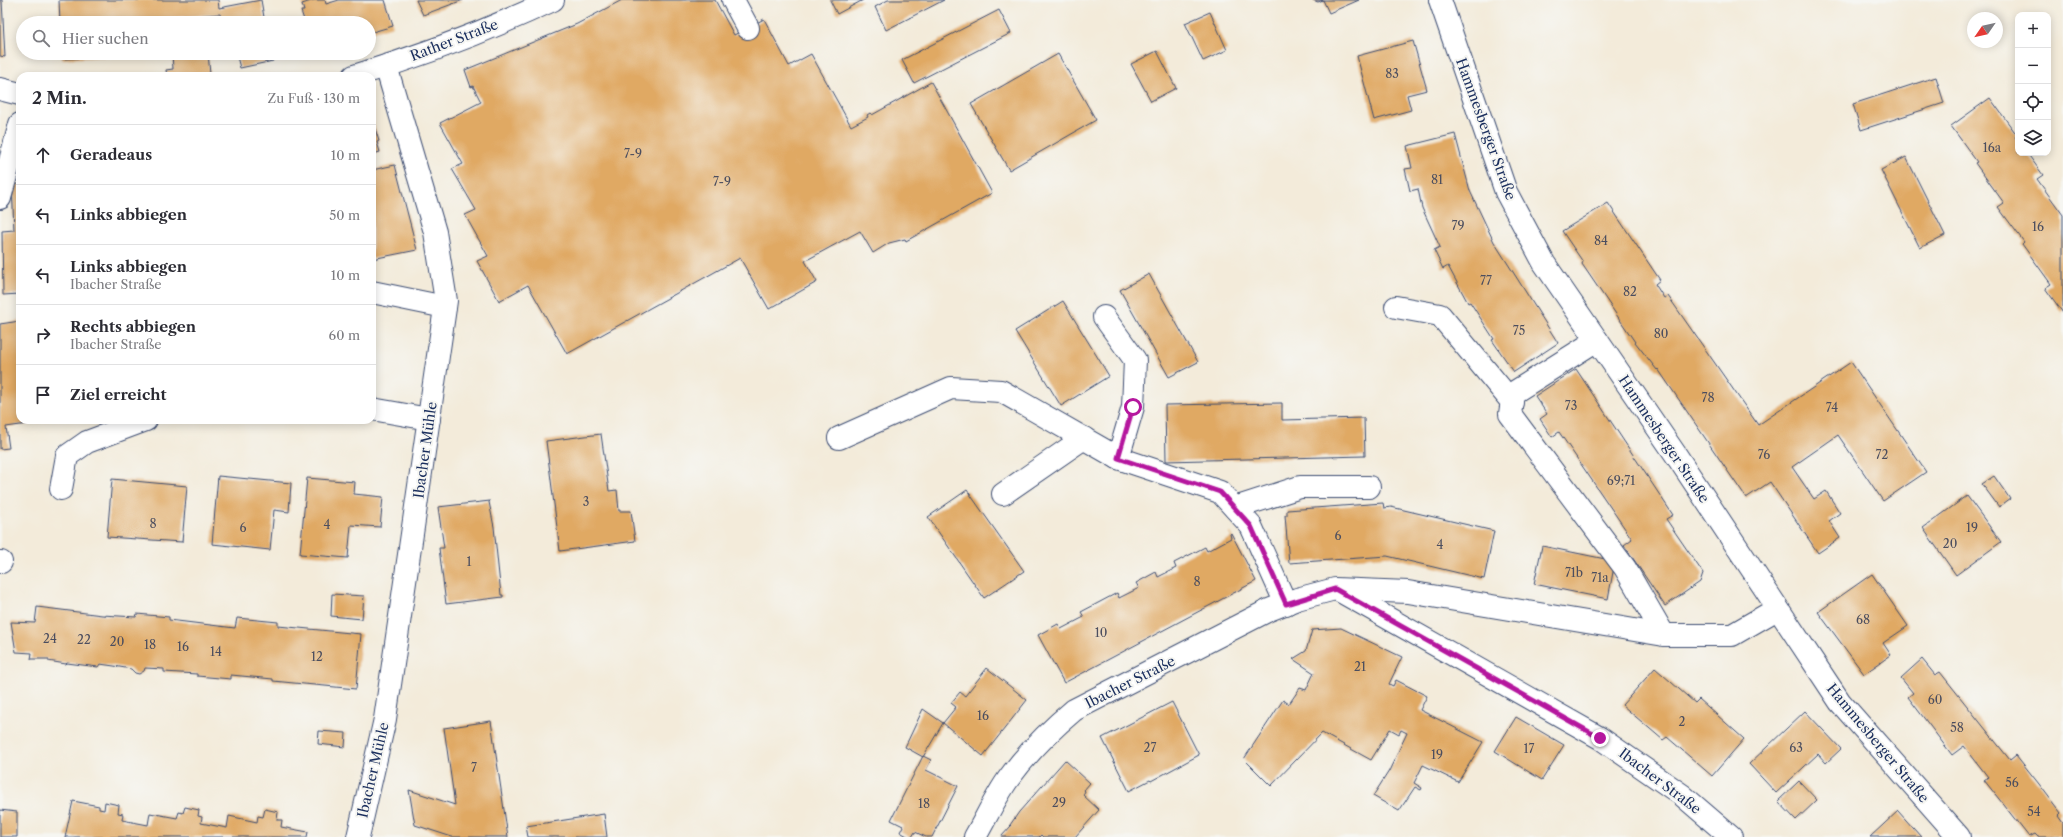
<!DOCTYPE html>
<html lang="de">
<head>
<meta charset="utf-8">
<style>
  body { margin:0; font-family:"Libre Caslon Text",serif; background:#f7f7f7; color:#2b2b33 }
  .controls { position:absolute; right:12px; top:12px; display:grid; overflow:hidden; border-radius:8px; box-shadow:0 2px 10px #0003 }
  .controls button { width:36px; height:36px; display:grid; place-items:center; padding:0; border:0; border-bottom:1px solid #e1e1e2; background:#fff; color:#2b2b33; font:20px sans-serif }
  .compass { position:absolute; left:1967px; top:12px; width:36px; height:36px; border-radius:50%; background:#fff; box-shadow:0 2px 10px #0003; rotate:236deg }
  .stop { position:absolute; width:12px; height:12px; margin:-9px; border:3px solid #b5179e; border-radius:50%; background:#fff }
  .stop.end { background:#b5179e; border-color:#fff; box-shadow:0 1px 4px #0008 }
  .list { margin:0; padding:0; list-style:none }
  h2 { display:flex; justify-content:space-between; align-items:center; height:52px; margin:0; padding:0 16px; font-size:17px }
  h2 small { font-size:13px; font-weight:400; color:#7c7c81 }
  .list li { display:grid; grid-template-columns:26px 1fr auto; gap:12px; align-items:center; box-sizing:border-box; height:60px; padding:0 16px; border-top:1px solid #e1e1e2 }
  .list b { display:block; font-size:15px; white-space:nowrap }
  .list p { margin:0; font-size:13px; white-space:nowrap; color:#7c7c81 }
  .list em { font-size:13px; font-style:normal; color:#7c7c81 }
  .icon { flex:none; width:22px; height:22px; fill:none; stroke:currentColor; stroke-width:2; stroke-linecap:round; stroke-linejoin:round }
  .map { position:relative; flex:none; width:2063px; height:837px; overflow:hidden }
  .search { position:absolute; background:#fff; box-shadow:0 2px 10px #0003; left:16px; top:16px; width:360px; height:44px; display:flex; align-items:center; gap:10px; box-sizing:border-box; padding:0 14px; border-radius:22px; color:#7c7c81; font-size:15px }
  .panel { position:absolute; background:#fff; box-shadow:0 2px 10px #0003; left:16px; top:72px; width:360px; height:352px; border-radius:12px }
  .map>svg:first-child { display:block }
  .building { fill:#e0a963 }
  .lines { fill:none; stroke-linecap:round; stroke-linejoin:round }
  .minor-casing { stroke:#3b4b71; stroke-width:24 }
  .minor { stroke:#fff; stroke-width:22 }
  .route { stroke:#b5179e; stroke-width:5 }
  .labels { text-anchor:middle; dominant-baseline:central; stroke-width:4; stroke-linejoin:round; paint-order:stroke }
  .number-label { font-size:12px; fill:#4c4e5f }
  .street-label { font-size:14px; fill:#1b2f5e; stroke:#f6f6f2 }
</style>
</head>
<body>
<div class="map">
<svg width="2063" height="837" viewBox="0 0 2063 837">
  <rect width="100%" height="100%" fill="#f6f6f2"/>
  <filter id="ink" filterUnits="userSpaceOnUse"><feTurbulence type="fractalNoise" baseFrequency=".025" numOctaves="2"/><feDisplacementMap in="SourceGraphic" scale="8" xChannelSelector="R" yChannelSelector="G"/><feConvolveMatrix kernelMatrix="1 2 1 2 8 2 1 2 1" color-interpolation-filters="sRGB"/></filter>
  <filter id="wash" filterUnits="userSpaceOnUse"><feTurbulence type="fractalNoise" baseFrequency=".012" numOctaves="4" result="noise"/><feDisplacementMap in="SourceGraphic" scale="16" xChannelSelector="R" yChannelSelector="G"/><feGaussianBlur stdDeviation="0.9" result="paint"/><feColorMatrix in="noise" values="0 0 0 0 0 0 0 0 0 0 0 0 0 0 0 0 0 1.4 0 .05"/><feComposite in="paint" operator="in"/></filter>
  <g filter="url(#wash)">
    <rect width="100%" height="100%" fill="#f3ebda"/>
    <g id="blocks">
      <!-- building -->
      <g class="building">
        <path d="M0 0H2L5 57 0 56Z"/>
        <path d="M59 0H218L219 8 261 0 265 23H221L220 14 132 21V23H60Z"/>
        <path d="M314 0H325L326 4 339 0H385L393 26 369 33V23H305L301 11H304L302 4Z"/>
        <path d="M416 0H463L423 15Z"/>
        <path d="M622 0H715L734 35 764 19 789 66 811 54 851 126 868 117 867 115 870 113 872 115 931 82 992 193 906 241 905 239 889 243 873 253 860 231 805 261 817 282 769 309 740 258 567 354 528 285 499 301 477 261 488 256 465 215 476 210 452 169 463 164 440 123 481 102 473 86 471 87 465 70 577 24Z"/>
        <path d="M830 0H863L837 14Z"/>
        <path d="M888 0H944L886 30 875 7Z"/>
        <path d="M1313 0H1359L1329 13 1323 0 1318 2Z"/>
        <path d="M999 10 1011 33 914 83 902 60Z"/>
        <path d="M1210 12 1227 50 1203 61 1185 23Z"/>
        <path d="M1413 41 1427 90 1407 95 1411 110 1374 120 1357 56Z"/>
        <path d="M1157 51 1176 88 1151 101 1131 64Z"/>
        <path d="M61 53H134V55L62 59Z"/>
        <path d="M172 53H208L210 74 167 76 166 70 173 69Z"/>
        <path d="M236 53H272L273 61 240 68Z"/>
        <path d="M1058 54 1096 120 1009 170 971 104Z"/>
        <path d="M1936 77 1944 103 1861 130 1853 104Z"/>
        <path d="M1990 98 2017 135 2015 137 2018 141V153H2027L2043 175 2037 179 2063 215V313L2045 288 2051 284 2022 244 2024 242 1998 207 2004 203 1975 163 1977 162 1951 126Z"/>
        <path d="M372 119 379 141 377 142 380 152 373 154Z"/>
        <path d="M1455 134 1470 191 1494 242 1558 343 1514 372 1492 340 1494 339 1470 302 1468 303 1448 266 1443 269 1434 250 1440 247 1422 208 1418 189 1410 191 1405 169 1412 168 1407 146Z"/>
        <path d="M1906 157 1945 235 1920 248 1881 170Z"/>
        <path d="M395 165 417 250 372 259V170Z"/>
        <path d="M12 184H20V294L3 295 2 231 14 230Z"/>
        <path d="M1608 203 1660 280 1655 284 1664 298 1668 296 1758 425 1851 362 1926 472 1883 501 1838 435 1792 467 1814 499 1826 491 1840 513 1829 521 1840 538 1818 553 1770 482 1746 498 1658 369 1657 370 1635 342 1582 264 1583 262 1562 231Z"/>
        <path d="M1149 274 1198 362 1169 377 1120 290Z"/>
        <path d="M1063 301 1109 376 1061 406 1015 331Z"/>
        <path d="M20 321V420L49 421 6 427 9 448 0 449V324Z"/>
        <path d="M1576 369 1673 515 1666 519 1703 573 1700 582 1665 606 1624 545 1632 539 1559 432 1552 437 1540 419 1547 414 1535 396Z"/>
        <path d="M1282 403V420L1364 418 1365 456 1166 461 1165 405Z"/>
        <path d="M601 434 609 491 617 490 619 511H631L635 541 560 551 546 441Z"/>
        <path d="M218 476 291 483 289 512 274 510 270 550 212 544Z"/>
        <path d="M1994 476 2010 499 1999 507 1982 484Z"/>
        <path d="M307 478 355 482 354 494 383 497 380 527 351 525 348 558 300 554Z"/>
        <path d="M112 479 187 486 182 542 107 537Z"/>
        <path d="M967 490 1024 571 984 598 928 517Z"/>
        <path d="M1967 496 2001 542 1956 575 1923 528Z"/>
        <path d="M490 501 489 502 494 527 501 595H503V597L446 604 439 548H444L438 507Z"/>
        <path d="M1383 503 1384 508 1391 507 1494 531 1484 579 1387 556 1289 563 1285 515H1287V510Z"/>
        <path d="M1231 533 1256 581 1064 683 1038 635 1058 624 1061 629 1084 617 1081 612 1117 593 1119 598 1139 588 1136 583 1156 572 1158 577 1176 568 1174 563 1205 547 1207 551 1231 538 1230 534Z"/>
        <path d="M1542 546 1615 561 1608 599 1534 584Z"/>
        <path d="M1872 574 1908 626 1883 643 1891 655 1864 674 1818 612Z"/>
        <path d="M332 594 364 596 362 619 331 616Z"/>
        <path d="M37 607 102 615 136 617 137 614 169 617V620L235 628 237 618 278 622V626L361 634 356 689 273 681V679L231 675V679L197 676V674L164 672V669L145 668 144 671 139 674 135 673 131 669 114 666 100 664 98 667 67 663 66 664 48 661V659H31L32 653 16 652 11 622 35 623Z"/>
        <path d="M1341 628 1402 657 1389 684 1393 686 1396 680 1427 696 1420 710 1483 742 1458 782 1423 765 1414 783 1422 788 1421 790 1415 787 1399 811 1373 796 1389 771 1407 733 1401 730 1399 734 1390 729 1371 760 1322 733 1271 786 1244 759 1283 700 1289 704 1300 688 1306 690 1314 673 1293 659 1306 651 1312 630Z"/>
        <path d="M1922 659 1935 675 1940 672 2010 760 2016 755 2039 784 2061 813 2058 816 2063 823V837H2038L2035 834 2029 837 1984 780 1988 777 1964 746 1952 755 1908 697 1913 693 1901 678Z"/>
        <path d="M987 668 1027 700 983 756 943 723 923 757 905 747 923 709 943 723 956 707 951 703 960 692 965 696Z"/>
        <path d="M1655 668 1695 703 1699 699 1744 739 1712 776 1667 737 1663 740 1622 705Z"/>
        <path d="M1172 702 1199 755 1151 781 1150 780 1129 791 1102 738Z"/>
        <path d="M1805 711 1841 749 1826 763 1818 754 1776 793 1749 764Z"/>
        <path d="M1516 717 1564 745 1542 780 1495 751Z"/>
        <path d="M491 721 508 837H452L415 825 409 790 455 805 444 728Z"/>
        <path d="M319 731 346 733 345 747 318 744Z"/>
        <path d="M923 756 931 760 926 770 958 786 932 837H926L915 832 912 837H909L900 832 903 826 891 820Z"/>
        <path d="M1065 760 1090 783 1084 790 1085 791 1083 795 1099 810 1075 837H1043L1041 835 1039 837H1001L1011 826 1010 825 1019 812Z"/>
        <path d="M1799 781 1817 800 1796 820 1778 801Z"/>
        <path d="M73 801 99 806V809L104 810 105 802 119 805 118 813 123 814 122 820 148 825 150 813 177 818 179 812 183 813 185 807 199 810 198 816 202 817 201 823 227 828 229 816 257 822 258 816 263 817 265 809 278 812 277 820H282L281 827 308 832 307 837H65Z"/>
        <path d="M0 810 17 812V837H0Z"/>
        <path d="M1898 811 1921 837H1870Z"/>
        <path d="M604 814 607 837H528L526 826Z"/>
      </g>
    </g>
  </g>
  <g filter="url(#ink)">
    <use href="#blocks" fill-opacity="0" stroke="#3b4b71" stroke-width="1"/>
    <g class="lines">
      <!-- minor casing -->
      <g class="minor-casing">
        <g id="minor">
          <path d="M733 0 748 28"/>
          <path d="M1440 0 1506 192 1544 263 1676 455 1840 702 1959 837"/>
          <path d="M354 76C421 56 489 30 553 0"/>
          <path d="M0 89 20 94"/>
          <path d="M0 198 20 124"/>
          <path d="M372 292 445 307"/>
          <path d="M1396 307 1440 315 1512 402"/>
          <path d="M1104 317 1135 360 1133 407 1118 458"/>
          <path d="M1597 340 1513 393 1510 414 1625 568 1664 635"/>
          <path d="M372 409 429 419"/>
          <path d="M839 438 951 388 1001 391 1118 458 1220 492 1251 526 1286 604"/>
          <path d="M61 489 67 456 87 442 146 420"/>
          <path d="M1003 494 1084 438"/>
          <path d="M1235 508 1300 487H1369"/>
          <path d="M0 562H1"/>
          <path d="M1340 591 1600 738 1682 795 1731 837"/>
          <path d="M358 837 385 719 446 301 435 232 386 66"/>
          <path d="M975 837C986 818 996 796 1009 778 1028 752 1049 731 1074 710L1269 610 1297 599 1335 589 1408 592 1664 635H1732L1777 609"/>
        </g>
      </g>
      <!-- minor -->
      <use href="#minor" class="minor"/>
    </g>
  </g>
  <g class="lines" filter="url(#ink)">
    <!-- route -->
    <path class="route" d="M1133 407 1118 458 1220 492 1251 526 1286 604 1335 589 1600 738"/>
  </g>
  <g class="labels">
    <!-- number labels -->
    <g class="number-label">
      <text x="1392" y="73">83</text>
      <text x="1992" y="147">16a</text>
      <text x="633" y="153">7-9</text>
      <text x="1437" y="179">81</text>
      <text x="722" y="181">7-9</text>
      <text x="1458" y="225">79</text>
      <text x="2038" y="226">16</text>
      <text x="1601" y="240">84</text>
      <text x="1486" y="280">77</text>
      <text x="1630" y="291">82</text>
      <text x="1519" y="330">75</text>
      <text x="1661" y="333">80</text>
      <text x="1708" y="397">78</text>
      <text x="1571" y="405">73</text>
      <text x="1832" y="407">74</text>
      <text x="1764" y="454">76</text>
      <text x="1882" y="454">72</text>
      <text x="1621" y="480">69;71</text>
      <text x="586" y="501">3</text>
      <text x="153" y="523">8</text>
      <text x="327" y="524">4</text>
      <text x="243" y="527">6</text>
      <text x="1972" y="527">19</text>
      <text x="1338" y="535">6</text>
      <text x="1950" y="543">20</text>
      <text x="1440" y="544">4</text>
      <text x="469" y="561">1</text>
      <text x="1574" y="572">71b</text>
      <text x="1600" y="577">71a</text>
      <text x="1197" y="581">8</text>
      <text x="1863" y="619">68</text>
      <text x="1101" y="632">10</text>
      <text x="50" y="638">24</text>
      <text x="84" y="639">22</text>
      <text x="117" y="641">20</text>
      <text x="150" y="644">18</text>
      <text x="183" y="646">16</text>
      <text x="216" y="651">14</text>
      <text x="317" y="656">12</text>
      <text x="1360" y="666">21</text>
      <text x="1935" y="699">60</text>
      <text x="983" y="715">16</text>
      <text x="1682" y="721">2</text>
      <text x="1957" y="727">58</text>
      <text x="1150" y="747">27</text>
      <text x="1796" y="747">63</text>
      <text x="1529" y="748">17</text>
      <text x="1437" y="754">19</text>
      <text x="474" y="767">7</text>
      <text x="2012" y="782">56</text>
      <text x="1059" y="802">29</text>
      <text x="924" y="803">18</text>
      <text x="2034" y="811">54</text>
    </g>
    <!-- street labels -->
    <g class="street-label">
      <text transform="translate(454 40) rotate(-21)">Rather Straße</text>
      <text transform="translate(1486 129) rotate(70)">Hammesberger Straße</text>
      <text transform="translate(1664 439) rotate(56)">Hammesberger Straße</text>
      <text transform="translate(425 450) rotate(-82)">Ibacher Mühle</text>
      <text transform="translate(1130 682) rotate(-27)">Ibacher Straße</text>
      <text transform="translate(1878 743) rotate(50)">Hammesberger Straße</text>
      <text transform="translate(373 770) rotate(-77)">Ibacher Mühle</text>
      <text transform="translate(1660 781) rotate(37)">Ibacher Straße</text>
    </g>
  </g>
</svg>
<div class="controls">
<button>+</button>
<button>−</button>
<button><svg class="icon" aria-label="locate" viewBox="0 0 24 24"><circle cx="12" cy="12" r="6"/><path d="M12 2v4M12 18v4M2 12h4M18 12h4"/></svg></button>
<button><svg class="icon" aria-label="layers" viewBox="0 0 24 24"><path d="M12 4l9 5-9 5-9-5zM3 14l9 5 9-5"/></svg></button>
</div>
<svg class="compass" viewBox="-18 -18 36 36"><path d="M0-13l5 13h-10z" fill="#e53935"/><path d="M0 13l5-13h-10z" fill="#7c7c81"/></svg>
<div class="stop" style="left:1133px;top:407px"></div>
<div class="stop end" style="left:1600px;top:738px"></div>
<div class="search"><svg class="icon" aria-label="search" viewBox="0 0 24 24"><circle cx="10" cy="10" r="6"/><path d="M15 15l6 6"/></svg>Hier suchen</div>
<section class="panel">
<h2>2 Min.<small>Zu Fuß · 130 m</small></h2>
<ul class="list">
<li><svg class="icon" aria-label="ahead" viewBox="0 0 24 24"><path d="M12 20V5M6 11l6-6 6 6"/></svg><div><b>Geradeaus</b></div><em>10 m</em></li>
<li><svg class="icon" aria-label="left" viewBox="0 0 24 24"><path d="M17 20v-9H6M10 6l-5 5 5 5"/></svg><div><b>Links abbiegen</b></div><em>50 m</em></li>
<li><svg class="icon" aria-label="left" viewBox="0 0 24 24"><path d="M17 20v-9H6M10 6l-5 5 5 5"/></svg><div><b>Links abbiegen</b><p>Ibacher Straße</p></div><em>10 m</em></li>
<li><svg class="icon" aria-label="right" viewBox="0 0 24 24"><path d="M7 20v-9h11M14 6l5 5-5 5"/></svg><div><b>Rechts abbiegen</b><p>Ibacher Straße</p></div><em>60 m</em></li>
<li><svg class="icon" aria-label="arrive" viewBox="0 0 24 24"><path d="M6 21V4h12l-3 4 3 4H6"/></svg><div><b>Ziel erreicht</b></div></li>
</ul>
</section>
</div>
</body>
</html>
